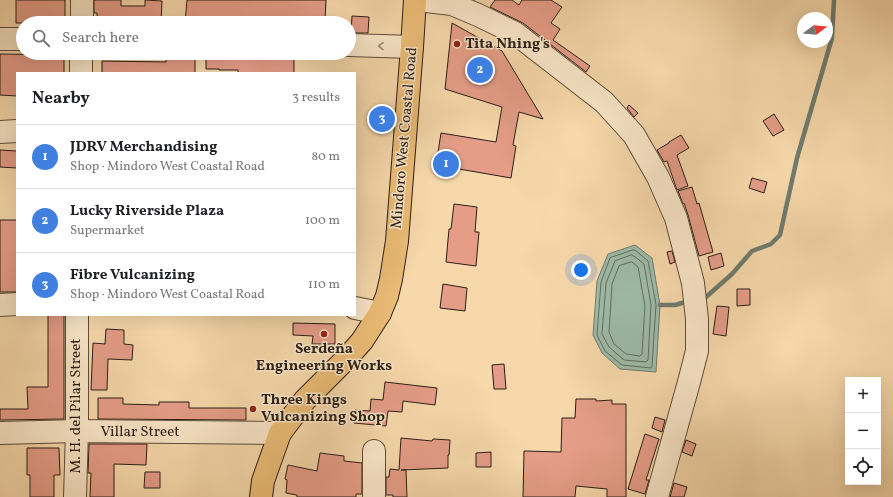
<!DOCTYPE html>
<html lang="en">
<head>
<meta charset="utf-8">
<style>
  body { margin:0; font-family:Vollkorn,serif; background:#f2f2f2; color:#202124 }
  .controls { position:absolute; right:12px; bottom:12px; display:grid; overflow:hidden; border-radius:0px; box-shadow:0 4px 16px #0002 }
  .controls button { width:36px; height:36px; display:grid; place-items:center; padding:0; border:0; border-bottom:1px solid #e0e0e0; background:#fff; color:#202124; font:20px sans-serif }
  .compass { position:absolute; left:797px; top:12px; width:36px; height:36px; border-radius:50%; background:#fff; box-shadow:0 4px 16px #0002; rotate:74deg }
  .you { position:absolute; left:581px; top:270px; width:14px; height:14px; margin:-10px; border:3px solid #fff; border-radius:50%; background:#1a73e8; box-shadow:0 0 0 6px #1a73e833 }
  .badge { display:grid; place-items:center; width:26px; height:26px; border-radius:50%; background:#0b8043; color:#fff; font-size:13px; font-weight:700 }
  .pin { position:absolute; translate:-50% -50%; border:2px solid #fff; box-shadow:0 1px 4px #0006 }
  .list { margin:0; padding:0; list-style:none }
  h2 { display:flex; justify-content:space-between; align-items:center; height:52px; margin:0; padding:0 16px; font-size:17px }
  h2 small { font-size:13px; font-weight:400; color:#757577 }
  .list li { display:grid; grid-template-columns:26px 1fr auto; gap:12px; align-items:center; box-sizing:border-box; height:64px; padding:0 16px; border-top:1px solid #e0e0e0 }
  .list b { display:block; font-size:15px; white-space:nowrap }
  .list p { margin:0; font-size:13px; white-space:nowrap; color:#757577 }
  .list em { font-size:13px; font-style:normal; color:#757577 }
  .icon { flex:none; width:22px; height:22px; fill:none; stroke:currentColor; stroke-width:2; stroke-linecap:round; stroke-linejoin:round }
  .map { position:relative; flex:none; width:893px; height:497px; overflow:hidden }
  .search { position:absolute; background:#fff; box-shadow:0 4px 16px #0002; left:16px; top:16px; width:340px; height:44px; display:flex; align-items:center; gap:10px; box-sizing:border-box; padding:0 14px; border-radius:22px; color:#757577; font-size:15px }
  .panel { position:absolute; background:#fff; box-shadow:0 4px 16px #0002; left:16px; top:72px; width:340px; height:244px; border-radius:0px }
  .map>svg:first-child { display:block }
  .water { fill:#9dbaa7; stroke:#6f7c6d }
  .lines { fill:none; stroke-linecap:round; stroke-linejoin:round }
  .shore { stroke:#646c5e; stroke-width:1 }
  .stream { stroke:#6f7c6d; stroke-width:4.5 }
  .building { fill:#e59d88; stroke:#2a1e16 }
  .minor-casing { stroke:#5d4c3b; stroke-width:24 }
  .major-casing { stroke:#2a1e16; stroke-width:24 }
  .minor { stroke:#f9e6c8; stroke-width:22 }
  .major { stroke:#ebbc76; stroke-width:22 }
  .oneway { stroke:#9c8c78 }
  .poi-dot { fill:#8f2418; stroke:#f9e6c8; stroke-width:1.5 }
  .labels { text-anchor:middle; dominant-baseline:central; stroke-width:3; stroke-linejoin:round; paint-order:stroke }
  .poi-label { font-size:15px; font-weight:bold; fill:#2a1e16; stroke:#f9e6c8; text-anchor:start }
  .street-label { font-size:15px; fill:#2a1e16; stroke:#f9e6c8 }
</style>
</head>
<body>
<div class="map">
<svg width="893" height="497" viewBox="0 0 893 497">
  <rect width="100%" height="100%" fill="#f6d8ab"/>
  <filter id="stains"><feTurbulence type="fractalNoise" baseFrequency=".005" numOctaves="4"/><feColorMatrix values="0 0 0 0 .2 0 0 0 0 .09 0 0 0 0 .02 0 0 0 .5 -.17"/></filter>
  <radialGradient id="worn" r=".72"><stop offset=".6" stop-color="#630" stop-opacity="0"/><stop offset="1" stop-color="#630" stop-opacity=".3"/></radialGradient>
  <!-- water -->
  <path class="water" d="M635 245 652 258 660 305 656 372 620 369 602 353 593 335 597 281 608 254Z"/>
  <g class="lines">
    <!-- shore -->
    <g class="shore">
      <path d="M633 250H635L648 261 656 305 652 366 651 368 622 365 605 351 597 335 601 282 610 258Z"/>
      <path d="M632 255 634 256 644 264 651 305 648 360 646 362 624 360 609 347 602 334 606 283 615 261Z"/>
      <path d="M632 262 638 267 645 306 642 354 640 356 626 354 614 344 609 332 612 284 619 266Z"/>
    </g>
    <!-- stream -->
    <g class="stream">
      <path d="M700 299 706 297 732 274 752 251 771 244 780 235 797 158 832 38 834 0"/>
      <path d="M660 305H675L689 301"/>
    </g>
  </g>
  <!-- building -->
  <g class="building">
    <rect x="16" y="0" width="49" height="23"/>
    <path d="M94 0H121V6H145V0L162 1 161 23H97V13H94Z"/>
    <path d="M187 0H326L325 21 291 19V23H185Z"/>
    <path d="M495 0H512L519 5 522 0H551L562 7 551 23 560 29 553 40 590 66 586 72 523 23 490 7Z"/>
    <path d="M352 16 369 17 368 33H351Z"/>
    <path d="M452 23 502 51 543 119 519 112 513 145 516 146 511 178 436 165 441 133 496 142 502 107 445 89Z"/>
    <path d="M206 53H228V54H238V58L263 59H294V73H238V70H219V69H206Z"/>
    <path d="M0 54 64 55V73H17V96L0 95Z"/>
    <path d="M166 59H195V73H102V61L166 62Z"/>
    <path d="M629 105 638 113 634 117 627 108Z"/>
    <path d="M774 114 784 130 773 136 763 121Z"/>
    <path d="M681 135 689 148 677 155 688 186 677 190 667 161 664 162 657 150 669 143V142Z"/>
    <path d="M0 150 17 151V168L0 167Z"/>
    <path d="M752 178 767 182 764 193 749 188Z"/>
    <path d="M692 187 697 204 699 203 713 252 699 256 688 215 684 203 683 204 678 191Z"/>
    <path d="M454 204 477 207 475 232H479L476 266 446 262 449 229H451Z"/>
    <rect x="0" y="220" width="17" height="72"/>
    <path d="M672 251 675 262 670 264 667 252Z"/>
    <path d="M721 253 724 266 711 270 708 257Z"/>
    <path d="M443 284 467 288 465 311 440 308Z"/>
    <path d="M737 289H750V305L737 306Z"/>
    <path d="M717 306 729 307 726 336 713 334Z"/>
    <path d="M48 315H64V419L0 420V409H28L27 387H48Z"/>
    <path d="M293 323 335 324V344H312L313 336 293 335Z"/>
    <path d="M106 329 124 330V344L133 345 132 360 108 359 107 390H91L93 343 105 344Z"/>
    <path d="M504 364 506 389H494L492 365Z"/>
    <path d="M385 382 437 388 435 405 403 401 402 412 388 411 386 426 354 423 355 410 370 411 371 399 383 400Z"/>
    <path d="M98 398H123V404L159 405V402H189V408H246V420L98 419Z"/>
    <path d="M576 399H596V401L612 400V404H626V497H607V489L576 486 575 497H523L524 451 561 452 562 418H575Z"/>
    <path d="M655 417 665 420 662 432 652 428Z"/>
    <path d="M645 434 659 439 646 480H649L645 494 628 489Z"/>
    <path d="M401 438 432 441 433 439 450 440 449 455H448V468L401 470H406L407 497H393V495H386V477H389L390 469 399 470Z"/>
    <path d="M686 440 696 444 692 456 682 452Z"/>
    <path d="M89 444H147L146 465 114 464V497H90L91 473H88Z"/>
    <path d="M27 448H59L60 475H54V497H30V475H27Z"/>
    <path d="M491 452V467H476V453Z"/>
    <path d="M320 453 344 456V461L362 463V494H356V497H297V495L286 493 287 480 285 479 288 465 317 471Z"/>
    <path d="M145 472H160V488H144Z"/>
    <path d="M674 483 687 487 684 497H670Z"/>
  </g>
  <g class="lines">
    <!-- minor casing -->
    <g class="minor-casing">
      <g id="minor">
        <path d="M418 0 452 4 478 15 515 33 604 102 634 135 658 177 676 218 693 283 697 319V351L689 382 657 497"/>
        <path d="M82 23V0"/>
        <path d="M0 39H23"/>
        <path d="M349 45 412 47"/>
        <path d="M81 73V53"/>
        <path d="M0 132 17 131"/>
        <path d="M0 305 17 304"/>
        <path d="M355 308 380 313"/>
        <path d="M0 433 77 431 280 433"/>
        <path d="M75 497 77 431V315"/>
        <path d="M374 497V451"/>
      </g>
    </g>
    <!-- major casing -->
    <g class="major-casing">
      <path id="major" d="M261 497 263 481 280 433 305 400 346 359 362 341 380 313 387 296 391 279 397 241 412 47 415 0"/>
    </g>
    <!-- minor -->
    <use href="#minor" class="minor"/>
    <!-- major -->
    <use href="#major" class="major"/>
  </g>
  <!-- one-way arrows -->
  <defs><path id="oneway-chevron" d="M-2-3.5L2.5 0L-2 3.5" fill="none" stroke-width="1.6" stroke-linecap="round" stroke-linejoin="round"/></defs>
  <use class="oneway" href="#oneway-chevron" transform="translate(381 46) rotate(-178)"/>
  <!-- markers -->
  <g class="poi-dot">
    <circle cx="457" cy="44" r="4"/>
    <circle cx="324" cy="334" r="4"/>
    <circle cx="253" cy="409" r="4"/>
  </g>
  <g class="labels">
    <!-- poi labels -->
    <g class="poi-label">
      <text x="465" y="44">Tita Nhing's</text>
      <text x="324" y="349" text-anchor="middle">Serdeña<tspan x="324" dy="17">Engineering Works</tspan></text>
      <text x="261" y="400">Three Kings<tspan x="261" dy="17">Vulcanizing Shop</tspan></text>
    </g>
    <!-- street labels -->
    <g class="street-label">
      <text transform="translate(405 138) rotate(-85)">Mindoro West Coastal Road</text>
      <text transform="translate(76 406) rotate(-90)">M. H. del Pilar Street</text>
      <text x="140" y="432">Villar Street</text>
    </g>
  </g>
  <rect width="100%" height="100%" filter="url(#stains)"/>
  <rect width="100%" height="100%" fill="url(#worn)"/>
</svg>
<div class="controls">
<button>+</button>
<button>−</button>
<button><svg class="icon" aria-label="locate" viewBox="0 0 24 24"><circle cx="12" cy="12" r="6"/><path d="M12 2v4M12 18v4M2 12h4M18 12h4"/></svg></button>
</div>
<svg class="compass" viewBox="-18 -18 36 36"><path d="M0-13l5 13h-10z" fill="#e53935"/><path d="M0 13l5-13h-10z" fill="#757577"/></svg>
<div class="you"></div>
<div class="pin badge" style="left:446px;top:164px;background:#3f7fe0">1</div>
<div class="pin badge" style="left:480px;top:70px;background:#3f7fe0">2</div>
<div class="pin badge" style="left:382px;top:119px;background:#3f7fe0">3</div>
<div class="search"><svg class="icon" aria-label="search" viewBox="0 0 24 24"><circle cx="10" cy="10" r="6"/><path d="M15 15l6 6"/></svg>Search here</div>
<section class="panel">
<h2>Nearby<small>3 results</small></h2>
<ul class="list">
<li><span class="badge" style="background:#3f7fe0">1</span><div><b>JDRV Merchandising</b><p>Shop · Mindoro West Coastal Road</p></div><em>80 m</em></li>
<li><span class="badge" style="background:#3f7fe0">2</span><div><b>Lucky Riverside Plaza</b><p>Supermarket</p></div><em>100 m</em></li>
<li><span class="badge" style="background:#3f7fe0">3</span><div><b>Fibre Vulcanizing</b><p>Shop · Mindoro West Coastal Road</p></div><em>110 m</em></li>
</ul>
</section>
</div>
</body>
</html>
